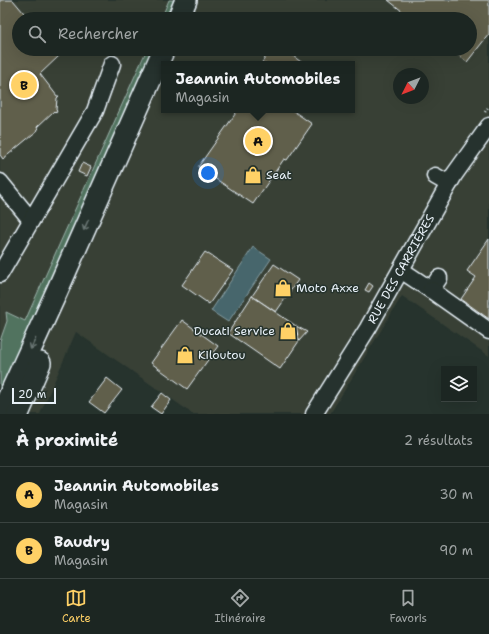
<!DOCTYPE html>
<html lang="fr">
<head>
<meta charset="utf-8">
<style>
  body { margin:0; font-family:"Shantell Sans",sans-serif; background:#29322f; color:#f1f3f6 }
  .controls { position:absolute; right:12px; bottom:12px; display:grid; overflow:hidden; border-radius:0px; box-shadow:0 4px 16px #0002 }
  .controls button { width:36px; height:36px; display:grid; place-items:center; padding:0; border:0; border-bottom:1px solid #3a4340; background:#1c2622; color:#f1f3f6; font:20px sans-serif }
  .compass { position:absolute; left:393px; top:68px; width:36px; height:36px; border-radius:50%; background:#1c2622; box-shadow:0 4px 16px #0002; rotate:228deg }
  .scale { position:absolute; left:12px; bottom:10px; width:44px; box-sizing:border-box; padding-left:4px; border:2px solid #e8f1f8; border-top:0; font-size:11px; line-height:14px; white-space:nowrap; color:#e8f1f8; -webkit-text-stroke:3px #26332d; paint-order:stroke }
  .you { position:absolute; left:208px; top:173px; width:14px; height:14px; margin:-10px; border:3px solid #fff; border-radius:50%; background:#1a73e8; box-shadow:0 0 0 6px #1a73e833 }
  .badge { display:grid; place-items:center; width:26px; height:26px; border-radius:50%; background:#ffd166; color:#111; font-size:13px; font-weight:700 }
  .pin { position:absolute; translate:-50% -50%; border:2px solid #fff; box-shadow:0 1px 4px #0006 }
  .popup { position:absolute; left:161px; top:61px; width:194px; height:52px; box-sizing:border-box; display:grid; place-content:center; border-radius:0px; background:#1c2622; filter:drop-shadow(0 1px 3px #0005); font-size:13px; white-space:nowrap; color:#a0a5a5 }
  .popup b { font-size:15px; color:#f1f3f6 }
  .popup::after { content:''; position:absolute; left:50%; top:100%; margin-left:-8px; border:8px solid transparent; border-top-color:#1c2622 }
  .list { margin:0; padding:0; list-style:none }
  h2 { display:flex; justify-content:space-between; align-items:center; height:52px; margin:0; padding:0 16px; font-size:17px }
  h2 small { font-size:13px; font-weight:400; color:#a0a5a5 }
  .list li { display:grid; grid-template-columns:26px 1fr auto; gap:12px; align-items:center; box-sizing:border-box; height:56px; padding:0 16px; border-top:1px solid #3a4340 }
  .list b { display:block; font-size:15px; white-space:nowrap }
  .list p { margin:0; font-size:13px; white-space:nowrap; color:#a0a5a5 }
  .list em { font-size:13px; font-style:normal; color:#a0a5a5 }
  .icon { flex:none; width:22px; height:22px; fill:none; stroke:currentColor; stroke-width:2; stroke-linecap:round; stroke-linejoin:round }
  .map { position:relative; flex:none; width:489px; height:414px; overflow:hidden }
  .search { position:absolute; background:#1c2622; box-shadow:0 4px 16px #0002; left:12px; right:12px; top:12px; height:44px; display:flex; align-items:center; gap:10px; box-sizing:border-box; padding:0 14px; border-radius:22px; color:#a0a5a5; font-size:15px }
  .sheet { height:164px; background:#1c2622 }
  nav { display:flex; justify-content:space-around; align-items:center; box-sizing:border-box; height:56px; border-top:1px solid #3a4340; background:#1c2622; font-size:11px; color:#a0a5a5 }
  nav a { display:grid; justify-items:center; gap:2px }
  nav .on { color:#ffd166 }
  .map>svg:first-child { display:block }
  .built { fill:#374036; fill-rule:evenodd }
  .green { fill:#51735e; stroke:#9cb2ab }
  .water { fill:#46666c; stroke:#879ea4 }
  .building { fill:#605f4b; stroke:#e8f1f8 }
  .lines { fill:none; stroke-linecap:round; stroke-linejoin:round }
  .minor-casing { stroke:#e8f1f8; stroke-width:19 }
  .major-casing { stroke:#e8f1f8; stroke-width:24 }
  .path { stroke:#e8f1f8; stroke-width:2.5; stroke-dasharray:1 3; stroke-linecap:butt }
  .minor { stroke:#26332d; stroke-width:16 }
  .major { stroke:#26332d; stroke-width:21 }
  .oneway { stroke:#6a7674 }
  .labels { text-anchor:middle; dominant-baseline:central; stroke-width:3; stroke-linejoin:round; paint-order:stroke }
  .poi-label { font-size:12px; fill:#e8f1f8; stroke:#26332d; text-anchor:start }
  .street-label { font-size:12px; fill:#e8f1f8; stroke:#26332d }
</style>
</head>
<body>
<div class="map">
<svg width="489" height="414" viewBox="0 0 489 414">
  <rect width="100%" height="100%" fill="#26332d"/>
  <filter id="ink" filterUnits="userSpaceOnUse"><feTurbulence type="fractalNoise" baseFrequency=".025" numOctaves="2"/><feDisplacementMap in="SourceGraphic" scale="8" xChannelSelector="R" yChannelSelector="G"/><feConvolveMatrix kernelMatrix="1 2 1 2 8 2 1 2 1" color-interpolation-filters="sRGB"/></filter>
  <g filter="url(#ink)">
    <!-- built -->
    <path class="built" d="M0 0H489V356L402 296 330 414H193L76 332 40 414H0ZM19 19H470V49H19ZM164 64H352V110H164ZM399 74H423V98H399Z"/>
    <!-- green -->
    <g class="green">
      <path d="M169 0H181L173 19H161Z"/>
      <path d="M147 49H161L0 409V341L7 321 6 312 25 321Z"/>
    </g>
    <!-- water -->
    <path class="water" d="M253 247 271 259 228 322 211 311Z"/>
    <!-- building -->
    <g class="building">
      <path d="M0 0H13L29 19H19V49H54L59 56 40 74 57 96H59L57 98 56 110 57 111 56 113 54 111 37 127 38 130 3 159 0 155Z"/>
      <path d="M388 0H489V34L467 62 450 49H470V19H412Z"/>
      <path d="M271 49H283L304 64H261Z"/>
      <path d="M238 110H292L312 124 287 160 284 159 253 204 198 167Z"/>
      <path d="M82 163 91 167 87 176 78 172Z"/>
      <path d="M489 239V319L461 299 476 277 467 271Z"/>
      <path d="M205 252 233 270 209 304 182 285Z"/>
      <path d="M274 264 298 280 276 312 252 296Z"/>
      <path d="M369 283 373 286 369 292 365 290Z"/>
      <path d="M252 296 296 326 299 341 280 369 228 333Z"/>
      <path d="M182 320 218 346 187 389 151 363Z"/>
      <path d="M296 326 307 332 299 341Z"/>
      <path d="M107 378 122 390 104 413 89 402Z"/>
      <path d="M162 393 171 400 161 414 151 407Z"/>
    </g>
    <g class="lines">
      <!-- minor casing -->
      <g class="minor-casing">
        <g id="minor">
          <path d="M435 176 449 184"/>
          <path d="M0 182 31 220"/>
          <path d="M401 270 431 290 439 278"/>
          <path d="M0 274 95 111 112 64"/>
          <path d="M431 290 489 331"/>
          <path id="s1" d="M314 414 368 328 454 175 489 126"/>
        </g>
      </g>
      <!-- major casing -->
      <g class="major-casing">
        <g id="major">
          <path d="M178 19 186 0"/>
          <path d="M1 414 57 291 164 49"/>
          <path d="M18 414 40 363"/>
        </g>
      </g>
      <!-- path -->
      <path class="path" d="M485 112 489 106"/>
      <!-- minor -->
      <use href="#minor" class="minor"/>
      <!-- major -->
      <use href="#major" class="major"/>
    </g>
    <!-- one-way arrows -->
    <defs><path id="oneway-shaft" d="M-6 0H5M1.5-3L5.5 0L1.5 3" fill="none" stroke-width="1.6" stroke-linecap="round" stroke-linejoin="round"/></defs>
    <g class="oneway">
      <use href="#oneway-shaft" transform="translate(86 225) rotate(114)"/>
      <use href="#oneway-shaft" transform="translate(33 344) rotate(115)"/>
    </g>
  </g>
  <!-- icons -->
  <defs>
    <g id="shop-bare" transform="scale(1.38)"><path d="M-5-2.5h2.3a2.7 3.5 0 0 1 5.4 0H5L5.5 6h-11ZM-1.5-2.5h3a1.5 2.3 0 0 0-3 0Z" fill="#ffd166" stroke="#26332d" stroke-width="2.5" paint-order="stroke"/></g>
  </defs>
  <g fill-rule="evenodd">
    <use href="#shop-bare" x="253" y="175"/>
    <use href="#shop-bare" x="283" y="288"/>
    <use href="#shop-bare" x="288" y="331"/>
    <use href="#shop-bare" x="185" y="355"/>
  </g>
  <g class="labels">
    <!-- poi labels -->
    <g class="poi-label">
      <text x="266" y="175">Seat</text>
      <text x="296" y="288">Moto Axxe</text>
      <text x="275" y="331" text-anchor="end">Ducati Service</text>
      <text x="198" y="355">Kiloutou</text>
    </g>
    <!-- street labels -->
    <g class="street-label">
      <text stroke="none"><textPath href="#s1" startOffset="169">RUE DES CARRIÈRES</textPath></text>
    </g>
  </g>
</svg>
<div class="controls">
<button><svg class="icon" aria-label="layers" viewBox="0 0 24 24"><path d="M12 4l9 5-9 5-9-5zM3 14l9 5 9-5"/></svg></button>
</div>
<svg class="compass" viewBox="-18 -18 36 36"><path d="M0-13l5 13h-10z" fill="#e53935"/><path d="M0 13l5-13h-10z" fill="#a0a5a5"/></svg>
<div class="scale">20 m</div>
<div class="you"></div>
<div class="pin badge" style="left:258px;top:141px">A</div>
<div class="popup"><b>Jeannin Automobiles</b>Magasin</div>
<div class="pin badge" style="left:24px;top:85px">B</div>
<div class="search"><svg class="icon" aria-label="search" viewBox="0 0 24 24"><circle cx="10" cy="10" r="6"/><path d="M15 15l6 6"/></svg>Rechercher</div>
</div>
<section class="sheet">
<h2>À proximité<small>2 résultats</small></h2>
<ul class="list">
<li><span class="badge">A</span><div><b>Jeannin Automobiles</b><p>Magasin</p></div><em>30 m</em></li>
<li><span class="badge">B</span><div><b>Baudry</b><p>Magasin</p></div><em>90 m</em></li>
</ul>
</section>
<nav>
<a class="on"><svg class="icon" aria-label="map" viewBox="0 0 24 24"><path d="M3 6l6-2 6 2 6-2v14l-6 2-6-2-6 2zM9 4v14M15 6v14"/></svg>Carte</a>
<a><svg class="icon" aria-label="directions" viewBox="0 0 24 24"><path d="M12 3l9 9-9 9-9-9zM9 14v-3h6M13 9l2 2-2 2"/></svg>Itinéraire</a>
<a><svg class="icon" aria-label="saved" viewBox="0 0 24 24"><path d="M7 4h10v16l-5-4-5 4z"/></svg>Favoris</a>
</nav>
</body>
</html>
